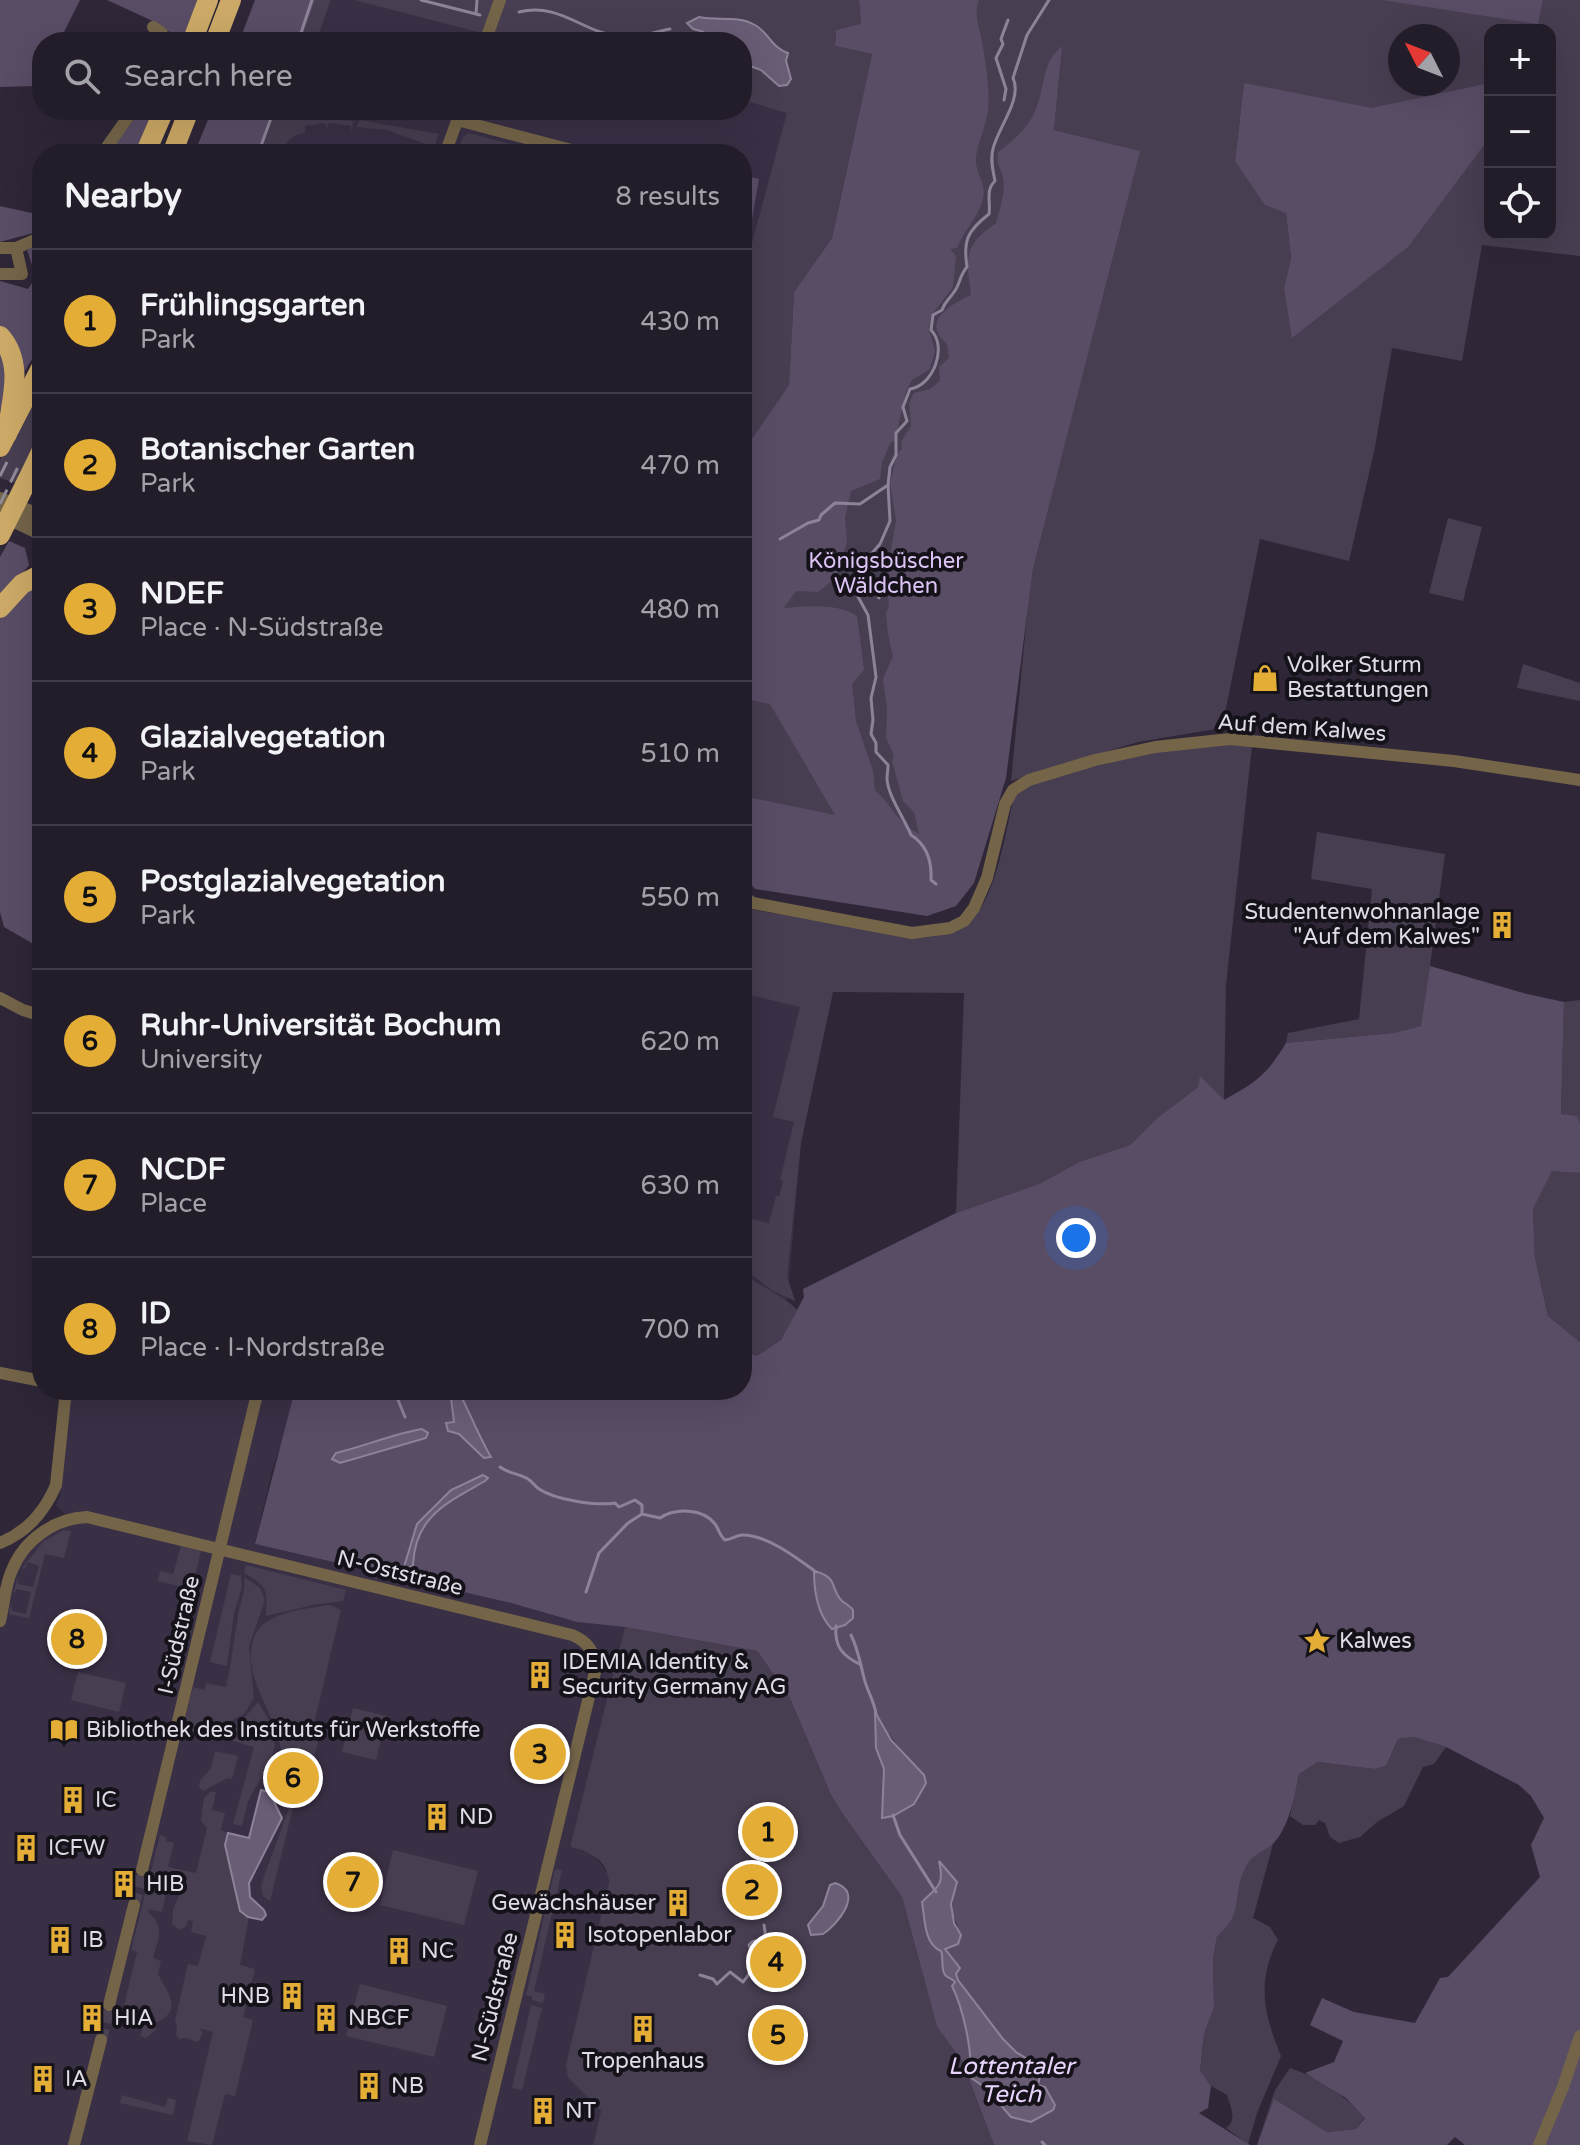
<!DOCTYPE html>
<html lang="en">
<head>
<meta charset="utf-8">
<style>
  body { margin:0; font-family:"Varela Round",sans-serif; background:#2b2632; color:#f1f3f6 }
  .controls { position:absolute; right:24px; top:24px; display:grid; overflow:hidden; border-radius:16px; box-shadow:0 8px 32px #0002 }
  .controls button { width:72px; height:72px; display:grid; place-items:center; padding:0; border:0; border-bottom:2px solid #403b47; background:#231d2a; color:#f1f3f6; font:40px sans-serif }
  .compass { position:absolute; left:1388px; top:24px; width:72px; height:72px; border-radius:50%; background:#231d2a; box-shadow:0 8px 32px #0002; rotate:312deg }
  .you { position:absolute; left:1076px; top:1238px; width:28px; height:28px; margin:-20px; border:6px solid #fff; border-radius:50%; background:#1a73e8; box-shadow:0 0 0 12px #1a73e833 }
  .badge { display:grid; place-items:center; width:52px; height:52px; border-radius:50%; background:#e4ad35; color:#111; font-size:26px; font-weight:700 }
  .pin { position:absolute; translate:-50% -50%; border:4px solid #fff; box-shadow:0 2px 8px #0006 }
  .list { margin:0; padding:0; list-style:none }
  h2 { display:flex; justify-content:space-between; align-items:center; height:104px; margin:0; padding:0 32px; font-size:34px }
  h2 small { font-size:26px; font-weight:400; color:#a3a2a8 }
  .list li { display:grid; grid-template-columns:52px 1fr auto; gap:24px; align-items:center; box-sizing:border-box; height:144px; padding:0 32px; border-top:2px solid #403b47 }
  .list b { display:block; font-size:30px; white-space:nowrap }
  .list p { margin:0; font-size:26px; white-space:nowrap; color:#a3a2a8 }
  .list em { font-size:26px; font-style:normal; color:#a3a2a8 }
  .icon { flex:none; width:44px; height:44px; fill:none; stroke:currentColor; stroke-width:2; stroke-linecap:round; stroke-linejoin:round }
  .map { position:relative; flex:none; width:1580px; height:2145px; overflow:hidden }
  .search { position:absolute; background:#231d2a; box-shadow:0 8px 32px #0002; left:32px; top:32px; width:720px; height:88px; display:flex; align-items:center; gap:20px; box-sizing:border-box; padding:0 28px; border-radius:32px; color:#a3a2a8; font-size:30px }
  .panel { position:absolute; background:#231d2a; box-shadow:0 8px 32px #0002; left:32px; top:144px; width:720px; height:1256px; border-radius:32px }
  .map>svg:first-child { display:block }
  .built { fill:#3a3046 }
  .green { fill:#473e51; fill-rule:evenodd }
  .forest { fill:#594d66; fill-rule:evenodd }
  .water { fill:#695d76; stroke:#8d8398; stroke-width:2 }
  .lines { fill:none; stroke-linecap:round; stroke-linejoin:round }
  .stream { stroke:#8d8398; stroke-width:3 }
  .minor-tunnel { stroke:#4a4252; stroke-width:12; stroke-dasharray:12 6; stroke-linecap:butt }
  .minor { stroke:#746549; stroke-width:12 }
  .tertiary { stroke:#746549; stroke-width:16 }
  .trunk { stroke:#cca966; stroke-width:20 }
  .rail { stroke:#908a97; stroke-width:3; stroke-dasharray:16 8; stroke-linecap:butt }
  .trunk-bridge { stroke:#cca966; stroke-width:20 }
  .labels { text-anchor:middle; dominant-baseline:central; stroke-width:8; stroke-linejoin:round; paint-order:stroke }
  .park-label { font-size:22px; fill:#dcc4f5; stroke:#151219 }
  .poi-label { font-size:22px; fill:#e0dbe6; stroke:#151219; text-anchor:start }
  .street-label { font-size:22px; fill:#e0dbe6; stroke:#151219 }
  .water-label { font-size:24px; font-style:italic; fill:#e8d5fd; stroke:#151219 }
</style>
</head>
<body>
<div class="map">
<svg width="1580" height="2145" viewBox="0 0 1580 2145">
  <rect width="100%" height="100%" fill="#2f2738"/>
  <!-- built -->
  <g class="built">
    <path d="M331 0H354L516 42H316Z"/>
    <path d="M742 100 788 112 742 280V154H275L291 110H742Z"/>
    <path d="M834 987 801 1143 788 1294 781 1340 742 1336V990Z"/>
    <path d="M72 1390H302L273 1466 255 1544 511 1603 577 1622 625 1627 570 1847 594 1855 608 1874 609 1882 568 2078 601 2111 593 2145H0V1601L8 1567 66 1515 56 1505 60 1496Z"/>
  </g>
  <!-- green -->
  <g class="green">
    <path d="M315 0H331L316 42H300Z"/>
    <path d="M354 0H859L861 25 836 30 835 46 872 54 832 238 794 292 789 385 742 453V280L787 113 742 100V42H516Z"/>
    <path d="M936 0H1498L1537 24 1543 0H1580V256L1482 245 1462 361 1392 348 1375 447 1349 561 1260 539 1222 728 1138 742 1011 781 1030 584 975 838 756 889 742 880V503L780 464ZM1490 30H1550V234H1490ZM1400 36H1448V84H1400ZM1061 49 1054 130 1139 151 1052 215 1053 57ZM1244 84V83L1408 247 1284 288 1291 258 1286 213 1235 161Z"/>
    <path d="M275 110H308V117L353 121 352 134 351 126 328 123 327 130 325 123 305 126V133C292 134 286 142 281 154H259Z"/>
    <path d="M360 120 439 134 434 147 387 130 356 127Z"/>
    <path d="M469 133 548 154H457L463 137Z"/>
    <path d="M42 381V430L15 483 0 478V460Z"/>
    <path d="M1448 518 1482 527 1463 601 1429 593Z"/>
    <path d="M1523 664 1580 683V701L1517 688Z"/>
    <path d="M1234 744 1252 746 1226 985 1224 1101 1198 1087 1156 1119 1130 1145 1079 1162 1039 1184 956 1213 964 993 833 992 801 1143 787 1276 795 1301 773 1291 742 1267V1217L769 1223 776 1196 779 1197 783 1181 780 1180 794 1122 773 1117 800 1007 750 995 742 990V908L922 938C938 936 957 934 969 923 998 896 1005 830 1015 793L1028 782 1158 751Z"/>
    <path d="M1317 832 1445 854 1422 1026 1393 1033 1286 1043 1288 1033 1359 1019 1372 889 1311 879Z"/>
    <path d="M1580 1000V1124L1576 1116 1561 1115 1564 1002Z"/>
    <path d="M1552 1170 1580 1173V1342L1548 1316 1535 1258 1533 1209Z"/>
    <path d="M742 1273C756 1283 789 1300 797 1310L781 1340 756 1356 742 1349Z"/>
    <path d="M64 1530 71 1531 64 1558 45 1554 29 1618 9 1614 11 1603 12 1611 26 1614 31 1592 17 1589 13 1594 18 1577V1584L33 1587 39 1566 28 1562 25 1569 22 1568 44 1541Z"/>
    <path d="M181 1546 201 1551 176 1654H172L188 1588 158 1581 160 1571 173 1574Z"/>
    <path d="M246 1565 346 1590 343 1601 313 1605 266 1616C267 1591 269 1587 244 1573Z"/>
    <path d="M231 1574 241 1576 242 1587 234 1613 227 1666 210 1662Z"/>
    <path d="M244 1577 260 1588 265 1600 249 1646 254 1698 244 1714 206 1734 183 1728 193 1687 204 1690 206 1683 226 1687C231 1664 234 1640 238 1616 240 1602 246 1591 244 1577Z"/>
    <path d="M330 1605 341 1610 313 1728 321 1730 307 1785C303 1783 292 1775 289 1770 282 1758 280 1741 275 1728 265 1700 240 1665 256 1633 267 1612 309 1608 330 1605Z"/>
    <path d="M625 1627 757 1651 789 1696 831 1795 844 1816 902 1897 937 2027 962 2061 994 2145H593L601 2111 568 2078 566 2065 609 1882C607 1859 590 1852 570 1847Z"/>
    <path d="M78 1672 126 1683 119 1712 71 1700Z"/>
    <path d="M258 1702 270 1722 275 1745 271 1761 248 1801 242 1826 233 1824 254 1747 216 1736 246 1716Z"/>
    <path d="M353 1708 387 1716 376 1760 342 1752Z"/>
    <path d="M1414 1737 1446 1747 1434 1764 1423 1767 1404 1806 1377 1822 1360 1837 1339 1843 1330 1837 1325 1823 1319 1820 1315 1825H1303L1290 1816 1299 1774 1318 1762 1374 1769 1386 1766 1398 1739Z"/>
    <path d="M215 1751 238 1756 232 1779 228 1778 203 1791 199 1787 200 1781 211 1768Z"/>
    <path d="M278 1756 284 1761 287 1777 285 1810 272 1789 262 1782Z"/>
    <path d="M292 1782 298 1787 270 1901 263 1896 261 1885 288 1811Z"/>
    <path d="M210 1792H216L212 1810 225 1813 221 1830 228 1833 225 1845 240 1911 248 1917V1922L240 1965 255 1969 243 2017 253 2020 235 2096 225 2094 212 2145 187 2141 213 2032 199 2028 203 2033 198 2042 185 2038 179 2039 176 2035 177 2026 175 2021 188 1964 198 1966 206 1936 191 1932 193 1921 188 1920 186 1926 179 1930 172 1924 173 1909 188 1877 159 1870 158 1874 170 1877 162 1912 149 1909 148 1912C166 1928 158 1938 153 1958L161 1961 158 1974C167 1992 184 2010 157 2022L156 2030 146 2038 140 2036 147 2011 124 2005 137 1952 131 1950 160 1835 166 1837V1841L174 1843 168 1867 196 1873 207 1828 201 1821 204 1798Z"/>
    <path d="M1273 1844 1253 1918 1270 1927 1278 1940C1256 1983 1264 2014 1281 2056L1257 2113 1248 2144 1226 2128C1238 2120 1230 2106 1227 2095L1211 2086 1200 2072 1204 2034 1214 2008 1213 1958 1217 1935C1249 1911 1228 1883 1251 1859 1256 1853 1266 1849 1273 1844Z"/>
    <path d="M393 1850 478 1871 464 1925 380 1905Z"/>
    <path d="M555 1869 562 1870 534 1991 545 1994 543 2003 532 2000V1996L526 1995Z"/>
    <path d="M360 1984 447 2006 434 2057 346 2036Z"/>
    <path d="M531 2005 542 2008 522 2090 512 2088Z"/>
    <path d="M1290 2068C1319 2078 1344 2095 1365 2117L1356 2129 1327 2132 1274 2100 1257 2145 1275 2090Z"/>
    <path d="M122 2095 165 2107 168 2098 176 2100 173 2115 120 2103Z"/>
  </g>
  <!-- forest -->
  <g class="forest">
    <path d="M0 0H80L59 42H42V74L36 86 0 87Z"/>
    <path d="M107 0H198L181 42H168L171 33 157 23Z"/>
    <path d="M255 0H315L300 42H239Z"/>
    <path d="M859 0H979C973 14 980 27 982 42 986 63 990 90 988 110 986 127 977 143 976 158 975 175 987 183 983 199 978 218 964 230 957 248L950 249 956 256 953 287 931 316 929 330 935 351 930 369 912 380 906 391 895 441 890 443 882 463 880 479 851 491 845 518 847 541 837 577 818 592 796 591 784 608C805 606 839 603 857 616L864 670 852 684 856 721 873 771 875 790C893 807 897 822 919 834L914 812 903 801 892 761 894 755 886 738 887 709 883 679 893 656 888 634 886 613 889 606 886 578 896 521 890 483 897 454 902 449 901 442 911 426 909 403 914 393 930 389 940 381 939 367 949 358 947 344C920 320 951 305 971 295 966 257 963 246 996 223 1000 209 1006 191 1003 177 1000 165 996 166 998 152 1015 140 1032 124 1038 103 1046 80 1042 63 1062 46L1054 130 1140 151 1033 568 1006 778 974 883 956 906 927 916 755 889 742 872V796L835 815 770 704 742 698V453L789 385 794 292 832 238 872 54 835 46 836 30 861 24Z"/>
    <path d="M1382 0H1543L1538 24Z"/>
    <path d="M1244 83 1372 108 1490 83V137L1408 247 1292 338 1284 288 1291 258 1286 213 1265 205 1235 161Z"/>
    <path d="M141 110H155L138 154H108Z"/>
    <path d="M212 110H275L259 154H194Z"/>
    <path d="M742 175 759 179 751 225 742 221Z"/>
    <path d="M0 206 36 214 33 233 0 242Z"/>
    <path d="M42 241V343L0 411V281L28 289 36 277 27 250Z"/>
    <path d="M9 541 25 548 29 565 0 602V557Z"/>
    <path d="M42 581V949L4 927 0 912V619L9 606Z"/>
    <path d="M1430 966 1527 994 1564 1002 1561 1114 1577 1116 1580 1124V1173L1552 1171 1533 1209 1535 1258 1548 1316 1580 1342V2145H1465L1455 2137 1447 2145H1257L1274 2099 1327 2132 1356 2129 1365 2118 1346 2098 1305 2073 1334 2062 1343 2041 1310 2025 1322 1998 1354 2012 1415 2023 1440 1978 1448 1977 1540 1877 1531 1845 1544 1818 1531 1796 1519 1785 1446 1747 1414 1737 1398 1739 1386 1766 1374 1769 1318 1762 1299 1774C1294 1798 1290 1825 1273 1844 1265 1851 1254 1854 1248 1863 1230 1891 1247 1912 1217 1936L1213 1958 1214 2008 1204 2034 1200 2071 1211 2086 1208 2108 1199 2113 1250 2145H994L962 2061 937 2027 902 1897 844 1816 831 1795 789 1696 757 1651 625 1627 577 1622 511 1603 255 1544 295 1390H742V1349L756 1356 781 1340 804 1297 803 1289 956 1213 1039 1184 1079 1162 1130 1145 1156 1119 1198 1087 1200 1076 1224 1100C1256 1082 1266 1076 1286 1043L1393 1033 1421 1026ZM876 1714C888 1737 907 1755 924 1775L882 1817 884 1769 876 1748ZM940 1864 953 1890 952 1914 958 1927 944 1949 959 1968 956 1974 958 1980 1003 2039 1016 2052 1029 2060 1041 2087 997 2104 987 2089 970 2077C972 2052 963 2009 952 1986L955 1982 942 1968 944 1959 941 1951C922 1944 926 1909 934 1894 935 1892 940 1884 941 1883 943 1877 941 1869 940 1864Z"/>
  </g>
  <!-- water -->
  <g class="water">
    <path d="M699 17C718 21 737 15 755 25 768 32 773 49 788 53L786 61 791 79 787 85 779 86 761 70 742 63V42H685L691 35 704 32 693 29 687 23Z"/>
    <path d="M450 1390H458C470 1413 478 1435 491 1457L484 1458 459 1434 448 1431 446 1423 454 1422Z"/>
    <path d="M422 1429 428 1433 426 1438 340 1463 332 1459 336 1453C365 1446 393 1434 422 1429Z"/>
    <path d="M483 1475 488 1478 485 1481C447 1503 415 1516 413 1565L406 1570 404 1567 417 1524 451 1490Z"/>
    <path d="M814 1571C839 1577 830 1589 842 1601 846 1604 850 1606 853 1610V1618L845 1625 832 1629C817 1614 814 1591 814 1571Z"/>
    <path d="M875 1712 891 1740 924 1775 926 1783 914 1804 893 1816 882 1818 884 1769 876 1748Z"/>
    <path d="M261 1790 269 1792 282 1818 249 1883 250 1897 264 1910 266 1915 262 1920 248 1917 240 1911 225 1845 228 1833 249 1838Z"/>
    <path d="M939 1861 957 1882 951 1904 954 1923 961 1935 958 1944 945 1949 960 1968 956 1974 958 1980 1003 2039 1016 2052 1029 2060 1040 2076 1038 2085 1045 2087 1055 2105 1053 2110 1031 2122 1011 2117 987 2089 970 2077C973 2052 963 2008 952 1986L955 1982C953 1979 949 1978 946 1976 940 1971 944 1958 941 1951 924 1944 925 1919 922 1902 937 1887 945 1886 939 1861Z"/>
    <path d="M835 1883C865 1892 837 1925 823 1934L811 1935 808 1925 823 1906 830 1885Z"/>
  </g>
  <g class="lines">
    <!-- stream -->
    <g class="stream">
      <path d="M421 0 480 15"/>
      <path d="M519 12C560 2 583 33 621 37 638 39 653 32 670 29"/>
      <path d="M476 14 477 0"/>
      <path d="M298 42 312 0"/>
      <path d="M1004 100 1006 89 996 58 1003 44 1001 39 1008 20"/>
      <path d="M258 154 274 110"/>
      <path d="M780 539 808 523 819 520 821 515 835 503 860 504 888 485"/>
      <path d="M868 579 879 598"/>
      <path d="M936 884 931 880C932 861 927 845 911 835 905 820 888 796 887 779 887 774 888 770 888 765L876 752V743L871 734 873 720 871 698 876 677 868 615 856 593 863 589 868 579 872 553 880 544 890 521 888 485 890 467 896 455V433L907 421 903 407 910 389C933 386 948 347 931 330L933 315 942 310C945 301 949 300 954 292 960 285 959 276 967 267 963 241 967 231 989 214 991 203 985 190 995 181 993 171 990 159 993 149 997 129 1023 99 1013 78L1027 35 1049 0"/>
      <path d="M394 1390 405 1417"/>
      <path d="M500 1467C508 1473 515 1473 524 1477 531 1479 533 1485 539 1489 556 1500 595 1506 615 1503L619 1507 635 1500 642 1505V1514L660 1518C675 1508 703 1508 715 1524 719 1529 719 1535 725 1540 733 1539 736 1535 743 1535 767 1535 797 1558 816 1572"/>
      <path d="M586 1592 599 1553 628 1523 642 1514"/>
      <path d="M836 1626C834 1647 843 1656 861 1665"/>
      <path d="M851 1635C858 1649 860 1662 864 1678 867 1691 874 1700 876 1714"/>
      <path d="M893 1815 900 1835 936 1892"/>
      <path d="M770 1904 773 1897"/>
      <path d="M700 1975 713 1979 717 1984 730 1972 743 1982C753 1971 756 1959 749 1945L752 1942 766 1938 764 1925"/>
      <path d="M1042 2142 1045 2145"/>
    </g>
    <!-- minor-tunnel -->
    <g class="minor-tunnel">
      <path d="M134 1905 142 1870"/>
      <path d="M101 2040 109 2005"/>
    </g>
    <!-- minor -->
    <g class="minor">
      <path d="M153 27 162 33V42"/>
      <path d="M485 42 500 0"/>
      <path d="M457 120 587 154"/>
      <path d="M102 154 133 110"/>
      <path d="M445 154 461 110"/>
      <path d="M0 248H16L42 237"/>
      <path d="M0 274H22L16 248"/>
      <path d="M742 896 753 903 912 933 950 928 964 921 974 908 987 878 1005 804 1013 790 1029 780 1095 760 1155 747 1230 739 1454 761 1580 780"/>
      <path d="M0 998 23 1010 42 1016"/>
      <path d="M0 1373 42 1381"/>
      <path d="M0 1543C27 1532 45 1511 56 1485L66 1390"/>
      <path d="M0 1621C4 1605 5 1585 12 1570 24 1540 55 1518 87 1517L572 1635C587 1641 595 1652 596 1668L480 2145"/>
      <path d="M142 1870 258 1390"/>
      <path d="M109 2005 134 1905"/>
      <path d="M74 2145 101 2040"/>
      <path d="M1539 2145 1563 2087 1580 2036"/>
    </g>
    <!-- tertiary -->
    <g class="tertiary">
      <path d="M0 500 42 518"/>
      <path d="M0 513 42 533"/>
    </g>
    <!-- trunk -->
    <g class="trunk">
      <path d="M192 42 208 0"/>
      <path d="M215 42 231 0"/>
      <path d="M145 154 164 110"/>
      <path d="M172 154 189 110"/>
      <path d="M0 336C25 364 11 401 7 434"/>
      <path d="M0 447 42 366"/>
      <path d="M27 481 42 450"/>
      <path d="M0 608 22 584 42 574"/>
    </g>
    <!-- rail -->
    <g class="rail">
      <path d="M0 476 7 462"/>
      <path d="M0 504 18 467"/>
    </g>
    <!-- trunk-bridge -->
    <path class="trunk-bridge" d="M0 535 27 481"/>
  </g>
  <!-- icons -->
  <defs>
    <g id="shop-bare" transform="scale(2.16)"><path d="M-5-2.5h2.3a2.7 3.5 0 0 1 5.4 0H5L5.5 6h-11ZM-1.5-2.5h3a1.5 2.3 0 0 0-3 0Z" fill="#e4ad35" stroke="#151219" stroke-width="2.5" paint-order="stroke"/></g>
    <g id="building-bare" transform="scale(2.16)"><path d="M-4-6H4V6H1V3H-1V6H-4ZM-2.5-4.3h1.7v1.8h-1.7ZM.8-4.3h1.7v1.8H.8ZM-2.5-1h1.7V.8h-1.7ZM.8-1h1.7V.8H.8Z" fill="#e4ad35" stroke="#151219" stroke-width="2.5" paint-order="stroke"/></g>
    <g id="sight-bare" transform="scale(2.16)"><path d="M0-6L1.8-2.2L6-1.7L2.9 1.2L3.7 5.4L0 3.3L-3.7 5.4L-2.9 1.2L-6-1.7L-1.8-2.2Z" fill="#e4ad35" stroke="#151219" stroke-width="2.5" paint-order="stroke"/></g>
    <g id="library-bare" transform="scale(2.16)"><path d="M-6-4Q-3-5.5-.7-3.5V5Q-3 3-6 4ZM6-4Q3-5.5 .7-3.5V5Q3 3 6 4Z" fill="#e4ad35" stroke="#151219" stroke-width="2.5" paint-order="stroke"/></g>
  </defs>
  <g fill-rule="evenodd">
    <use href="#shop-bare" x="1265" y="678"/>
    <use href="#building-bare" x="1502" y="925"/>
    <use href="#sight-bare" x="1317" y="1641"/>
    <use href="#building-bare" x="540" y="1675"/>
    <use href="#library-bare" x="64" y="1730"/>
    <use href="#building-bare" x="73" y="1800"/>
    <use href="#building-bare" x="437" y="1817"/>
    <use href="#building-bare" x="26" y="1848"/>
    <use href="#building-bare" x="124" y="1884"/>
    <use href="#building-bare" x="678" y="1903"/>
    <use href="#building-bare" x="565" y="1935"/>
    <use href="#building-bare" x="60" y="1940"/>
    <use href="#building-bare" x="399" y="1951"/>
    <use href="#building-bare" x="292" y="1996"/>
    <use href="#building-bare" x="92" y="2018"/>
    <use href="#building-bare" x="326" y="2018"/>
    <use href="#building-bare" x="643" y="2029"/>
    <use href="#building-bare" x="43" y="2079"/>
    <use href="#building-bare" x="369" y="2086"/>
    <use href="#building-bare" x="543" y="2111"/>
  </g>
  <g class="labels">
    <!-- park labels -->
    <g class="park-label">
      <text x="886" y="561">Königsbüscher<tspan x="886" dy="25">Wäldchen</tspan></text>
    </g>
    <!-- poi labels -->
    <g class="poi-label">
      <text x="1287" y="665">Volker Sturm<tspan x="1287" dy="25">Bestattungen</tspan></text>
      <text x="1480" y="912" text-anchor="end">Studentenwohnanlage<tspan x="1480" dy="25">"Auf dem Kalwes"</tspan></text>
      <text x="1339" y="1641">Kalwes</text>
      <text x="562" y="1662">IDEMIA Identity &amp;<tspan x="562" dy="25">Security Germany AG</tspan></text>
      <text x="86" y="1730">Bibliothek des Instituts für Werkstoffe</text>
      <text x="95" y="1800">IC</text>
      <text x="459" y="1817">ND</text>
      <text x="48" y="1848">ICFW</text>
      <text x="146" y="1884">HIB</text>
      <text x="656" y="1903" text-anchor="end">Gewächshäuser</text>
      <text x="587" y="1935">Isotopenlabor</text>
      <text x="82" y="1940">IB</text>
      <text x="421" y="1951">NC</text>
      <text x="270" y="1996" text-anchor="end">HNB</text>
      <text x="114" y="2018">HIA</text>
      <text x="348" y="2018">NBCF</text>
      <text x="643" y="2061" text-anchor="middle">Tropenhaus</text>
      <text x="65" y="2079">IA</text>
      <text x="391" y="2086">NB</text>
      <text x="565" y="2111">NT</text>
    </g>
    <!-- street labels -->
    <g class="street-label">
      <text transform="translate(1302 728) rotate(4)">Auf dem Kalwes</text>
      <text transform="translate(400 1573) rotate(14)">N-Oststraße</text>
      <text transform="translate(179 1635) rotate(-77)">I-Südstraße</text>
      <text transform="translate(495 1997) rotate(-76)">N-Südstraße</text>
    </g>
    <!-- water labels -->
    <g class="water-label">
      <text x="1011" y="2066">Lottentaler<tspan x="1011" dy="28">Teich</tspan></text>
    </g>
  </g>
</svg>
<div class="controls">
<button>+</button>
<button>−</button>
<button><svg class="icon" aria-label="locate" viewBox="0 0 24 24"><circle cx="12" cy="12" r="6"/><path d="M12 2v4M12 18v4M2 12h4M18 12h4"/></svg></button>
</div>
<svg class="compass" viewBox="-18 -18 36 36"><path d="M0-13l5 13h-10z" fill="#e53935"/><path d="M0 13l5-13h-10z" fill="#a3a2a8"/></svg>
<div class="you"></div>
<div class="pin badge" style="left:768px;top:1832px">1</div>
<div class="pin badge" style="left:752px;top:1890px">2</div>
<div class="pin badge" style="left:540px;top:1754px">3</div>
<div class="pin badge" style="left:776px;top:1962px">4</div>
<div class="pin badge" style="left:778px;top:2035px">5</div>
<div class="pin badge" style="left:293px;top:1778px">6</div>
<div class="pin badge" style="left:353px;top:1882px">7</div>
<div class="pin badge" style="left:77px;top:1639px">8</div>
<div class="search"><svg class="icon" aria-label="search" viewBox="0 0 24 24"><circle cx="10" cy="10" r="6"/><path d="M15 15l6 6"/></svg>Search here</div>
<section class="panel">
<h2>Nearby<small>8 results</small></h2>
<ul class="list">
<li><span class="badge">1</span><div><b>Frühlingsgarten</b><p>Park</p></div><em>430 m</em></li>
<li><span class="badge">2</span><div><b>Botanischer Garten</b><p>Park</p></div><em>470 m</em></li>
<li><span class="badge">3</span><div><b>NDEF</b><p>Place · N-Südstraße</p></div><em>480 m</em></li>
<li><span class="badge">4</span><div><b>Glazialvegetation</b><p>Park</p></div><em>510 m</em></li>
<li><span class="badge">5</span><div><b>Postglazialvegetation</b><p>Park</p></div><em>550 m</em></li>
<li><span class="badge">6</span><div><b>Ruhr-Universität Bochum</b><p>University</p></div><em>620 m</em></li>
<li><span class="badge">7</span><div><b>NCDF</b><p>Place</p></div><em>630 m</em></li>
<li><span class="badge">8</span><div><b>ID</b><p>Place · I-Nordstraße</p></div><em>700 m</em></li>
</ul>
</section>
</div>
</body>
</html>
